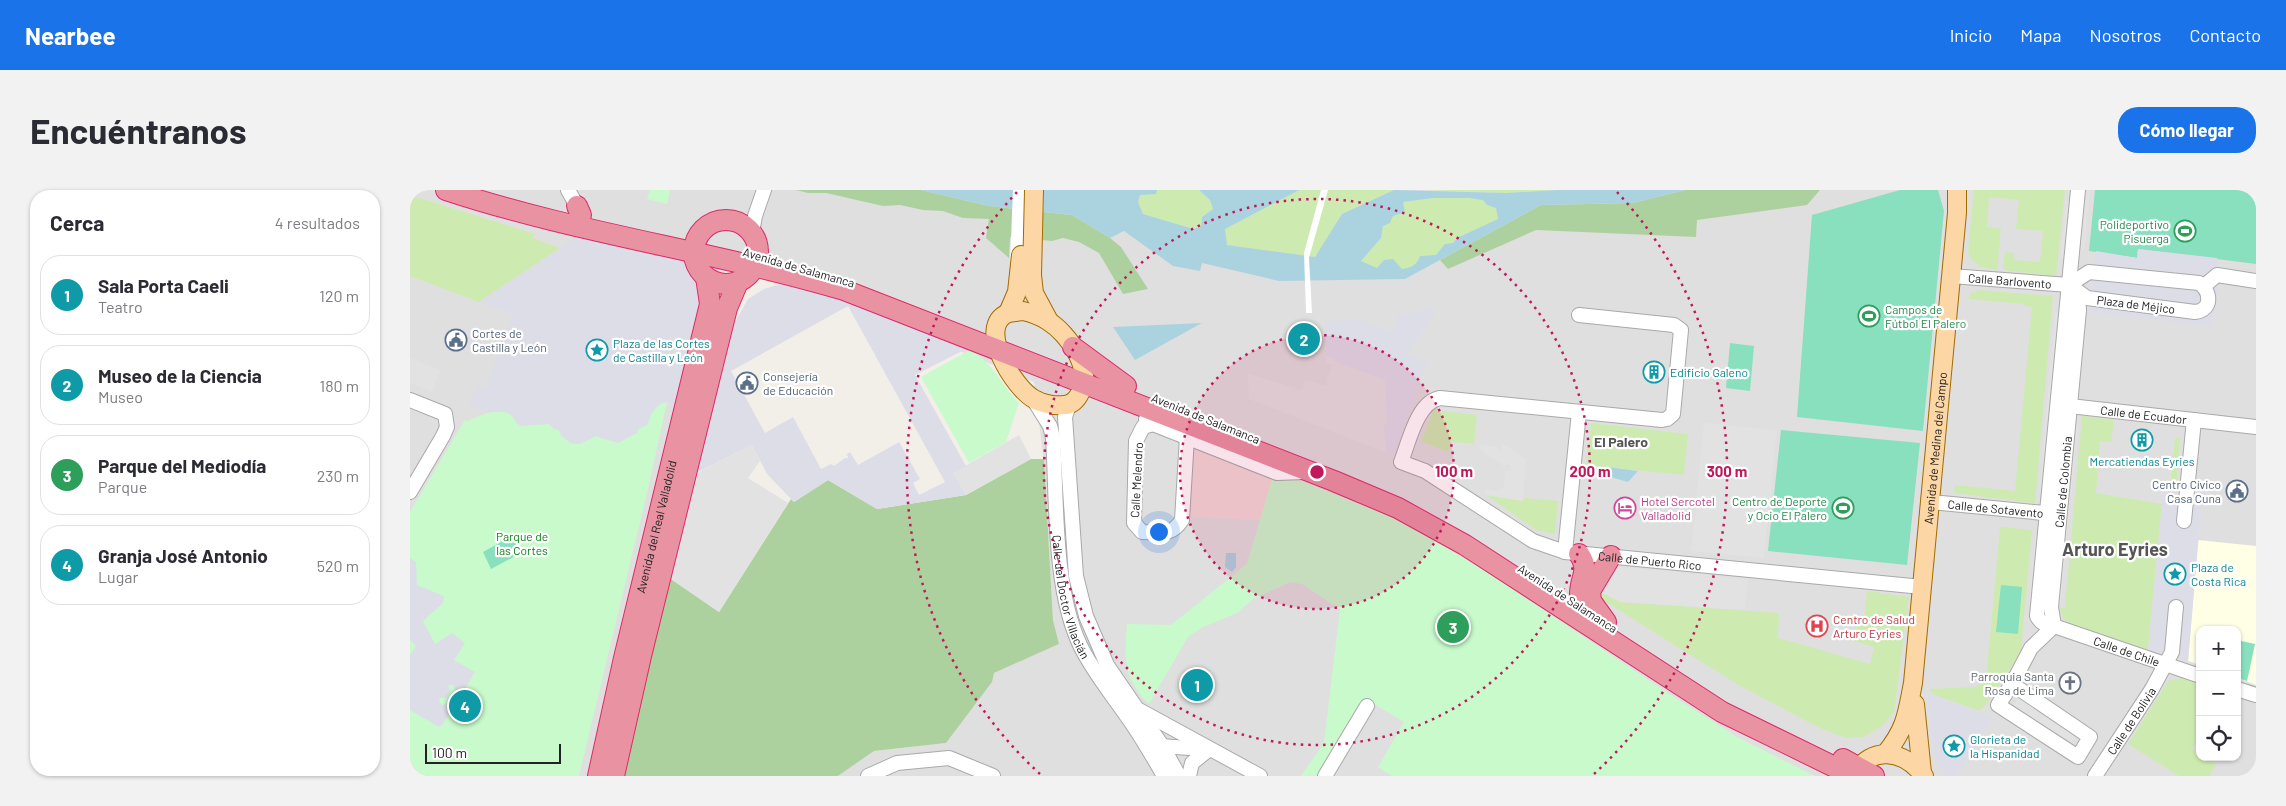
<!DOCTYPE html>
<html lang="es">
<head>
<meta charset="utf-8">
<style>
  body { margin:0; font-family:Barlow,sans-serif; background:#f2f2f3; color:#2b2b33 }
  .controls { position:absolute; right:15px; bottom:15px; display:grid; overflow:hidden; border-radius:10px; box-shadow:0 1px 4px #0004 }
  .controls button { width:45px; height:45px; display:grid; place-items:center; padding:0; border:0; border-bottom:1px solid #e1e1e2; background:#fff; color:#2b2b33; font:25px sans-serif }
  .scale { position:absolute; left:15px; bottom:12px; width:136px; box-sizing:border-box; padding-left:5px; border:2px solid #222; border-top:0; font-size:14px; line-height:18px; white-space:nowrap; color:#222; -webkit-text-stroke:4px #fff; paint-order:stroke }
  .you { position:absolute; left:748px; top:341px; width:18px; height:18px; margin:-12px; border:4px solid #fff; border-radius:50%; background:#1a73e8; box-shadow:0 0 0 8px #1a73e833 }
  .badge { display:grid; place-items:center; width:32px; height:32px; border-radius:50%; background:#1a73e8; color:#fff; font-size:16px; font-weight:700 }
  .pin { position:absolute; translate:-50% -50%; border:2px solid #fff; box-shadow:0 1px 5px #0006 }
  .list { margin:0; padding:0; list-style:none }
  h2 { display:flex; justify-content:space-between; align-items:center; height:65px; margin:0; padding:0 20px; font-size:21px }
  h2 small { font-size:16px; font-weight:400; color:#7c7c81 }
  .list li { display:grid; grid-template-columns:32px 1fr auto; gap:15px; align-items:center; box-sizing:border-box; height:80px; margin:0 10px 10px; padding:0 10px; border:1px solid #e1e1e2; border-radius:20px }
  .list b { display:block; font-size:19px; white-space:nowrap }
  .list p { margin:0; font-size:16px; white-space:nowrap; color:#7c7c81 }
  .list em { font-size:16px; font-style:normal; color:#7c7c81 }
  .icon { flex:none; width:28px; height:28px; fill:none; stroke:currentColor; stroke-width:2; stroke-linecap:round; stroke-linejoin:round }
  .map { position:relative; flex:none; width:1846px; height:586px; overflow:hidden; border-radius:20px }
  header { display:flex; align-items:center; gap:30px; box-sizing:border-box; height:70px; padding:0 25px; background:#1a73e8; color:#fff }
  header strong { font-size:24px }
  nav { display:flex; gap:28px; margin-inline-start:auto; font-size:18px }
  .intro { display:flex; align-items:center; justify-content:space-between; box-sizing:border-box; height:120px; padding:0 30px }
  h1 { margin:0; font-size:35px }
  .button { padding:12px 22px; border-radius:20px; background:#1a73e8; color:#fff; font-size:18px; font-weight:700 }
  main { display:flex; gap:30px; padding:0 30px }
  aside { flex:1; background:#fff; border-radius:20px; box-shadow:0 1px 4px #0004 }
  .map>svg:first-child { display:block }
  .residential { fill:#e0dfdf; fill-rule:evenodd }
  .commercial { fill:#f2dad9 }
  .education { fill:#ffffe5 }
  .grass { fill:#cdebb0 }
  .forest { fill:#add19e }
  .park { fill:#c8facc }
  .pitch { fill:#88e0be }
  .parking { fill:#e2e2e2 }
  .plaza { fill:#dddde8; fill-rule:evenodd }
  .water { fill:#aad3df; fill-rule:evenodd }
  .pier { fill:#fff }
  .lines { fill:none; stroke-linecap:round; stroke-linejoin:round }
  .minor-casing { stroke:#a9a9a9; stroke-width:16 }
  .major-casing { stroke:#a06b00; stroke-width:20 }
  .highway-casing { stroke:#dc2a67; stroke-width:22 }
  .minor { stroke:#fff; stroke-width:14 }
  .major { stroke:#fcd6a4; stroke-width:18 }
  .highway { stroke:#e892a2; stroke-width:20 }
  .ring { fill:none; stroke:#c2185b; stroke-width:2.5; stroke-dasharray:2.5 5 }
  .labels { text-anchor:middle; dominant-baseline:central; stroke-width:4.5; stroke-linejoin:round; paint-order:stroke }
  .leisure-label { font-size:12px; fill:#27864d; stroke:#fff; text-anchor:end }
  .street-label { font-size:12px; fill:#222; stroke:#fff }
  .service-label { font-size:12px; fill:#4e5e75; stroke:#fff; text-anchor:start }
  .culture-label { font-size:12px; fill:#0d838f; stroke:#fff; text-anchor:start }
  .hotel-label { font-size:12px; fill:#b23c85; stroke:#fff; text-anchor:start }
  .park-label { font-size:12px; fill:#0c8416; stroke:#fff }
  .health-label { font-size:12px; fill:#be3a42; stroke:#fff; text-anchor:start }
  .worship-label { font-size:12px; fill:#5b616d; stroke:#fff; text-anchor:end }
  .neighbourhood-label { font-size:14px; font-weight:bold; fill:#555; stroke:#fff }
  .district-label { font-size:18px; font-weight:bold; fill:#555; stroke:#fff }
  .centre { fill:#c2185b; stroke:#fff; stroke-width:2.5 }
  .ring-label { font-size:15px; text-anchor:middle; font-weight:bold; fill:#c2185b; stroke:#fff; stroke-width:4.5; stroke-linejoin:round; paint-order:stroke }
</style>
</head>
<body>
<header>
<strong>Nearbee</strong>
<nav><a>Inicio</a><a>Mapa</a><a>Nosotros</a><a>Contacto</a></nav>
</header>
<div class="intro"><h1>Encuéntranos</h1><a class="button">Cómo llegar</a></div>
<main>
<aside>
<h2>Cerca<small>4 resultados</small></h2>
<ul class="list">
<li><span class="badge" style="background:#0f9aa8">1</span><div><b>Sala Porta Caeli</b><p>Teatro</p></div><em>120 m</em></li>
<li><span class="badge" style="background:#0f9aa8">2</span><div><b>Museo de la Ciencia</b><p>Museo</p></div><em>180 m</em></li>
<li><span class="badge" style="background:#2e9e5b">3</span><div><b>Parque del Mediodía</b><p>Parque</p></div><em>230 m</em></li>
<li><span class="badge" style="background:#0f9aa8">4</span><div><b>Granja José Antonio</b><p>Lugar</p></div><em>520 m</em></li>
</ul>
</aside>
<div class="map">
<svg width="1846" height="586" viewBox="0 0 1846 586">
  <rect width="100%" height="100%" fill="#f2efe9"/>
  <!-- residential -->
  <path class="residential" d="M0 0H1846V586H428L464 561 536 553 584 483 649 454 643 430 634 272 624 192 318 64 215 503 198 586H0ZM1790 440H1827V567H1790Z"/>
  <!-- commercial -->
  <path class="commercial" d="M782 258 862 289 850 330 778 326Z"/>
  <!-- education -->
  <path class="education" d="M1788 350 1846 356V495L1827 488V440H1790V475L1778 471Z"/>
  <!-- grass -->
  <g class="grass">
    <path d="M747 0H789L800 10 803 19 792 27 791 37C773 41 750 31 733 24L728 12 730 5 745 4Z"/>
    <path d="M889 0H984L932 24 905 67 817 55 815 39Z"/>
    <path d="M1019 0H1148L1096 3Z"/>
    <path d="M1564 0H1655L1646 86 1593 80 1595 62 1604 63V70L1630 72 1633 41 1606 39 1609 10 1579 7 1577 37 1591 39 1587 80 1570 77 1560 68 1558 61Z"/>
    <path d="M0 5 125 44 122 48 150 58 69 112 0 86Z"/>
    <path d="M1023 8H1059L1073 10 1077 15 1086 17 1088 29 1047 48C1041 56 1032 57 1026 65H1015L1001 78 992 80 986 74 974 70 967 78 951 71 971 48 973 36 992 12Z"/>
    <path d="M1569 100 1643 106 1625 313 1544 303 1545 295 1605 301 1622 117 1615 116 1614 114 1558 109 1561 103Z"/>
    <path d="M1023 220 1067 225 1064 254 1042 252 1038 262 1011 252Z"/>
    <path d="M1672 226 1704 230 1701 252 1690 251 1686 303 1752 314 1738 460 1656 432 1649 419 1655 417Z"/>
    <path d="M1181 233 1278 244 1274 285 1176 275Z"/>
    <path d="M1765 248H1770L1766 299H1760Z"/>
    <path d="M1076 305 1113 311V308L1148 311 1145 344 1126 340Z"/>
    <path d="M1590 337 1622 340 1611 462 1575 516 1569 521 1522 504 1519 499 1565 497 1576 491Z"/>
    <path d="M1189 401 1210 412 1369 423 1368 448 1460 474 1464 457 1444 451 1446 431H1454L1457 401 1499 407 1484 522 1471 537 1453 547 1436 548 1410 538 1330 496 1188 407Z"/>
    <path d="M1771 488 1790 495V546L1782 559 1790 564V567H1795L1806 574 1799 586H1769L1718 554 1758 491Z"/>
  </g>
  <!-- forest -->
  <g class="forest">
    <path d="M386 0H511L579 16 662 25 700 48 711 57 738 99 713 104 689 63 669 52 653 48 642 51 600 47 599 68 576 48 579 29 553 28 533 21 513 20 490 15 473 16 416 3H398Z"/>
    <path d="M1275 0H1410L1397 15 1287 30 1286 47 1126 40 1038 79 1030 70 1131 15 1223 13Z"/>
    <path d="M621 269H634L643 430 649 454 584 483 582 492 536 553 464 561 428 586H212L238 469 261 389 309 422 381 309 384 312 418 290 467 319 556 305Z"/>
  </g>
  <!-- park -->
  <g class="park">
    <path d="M240 0H260L257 14 237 9Z"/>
    <path d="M560 160C583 172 592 196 609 213L596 252 559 273 511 187Z"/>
    <path d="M257 212 238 299 169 586H0V322L55 230 58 231C73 224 98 212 106 233L139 234 144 239 149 240C159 259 170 253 186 246L208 253C218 247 226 239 237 235 241 224 245 214 257 212Z"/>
    <path d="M862 289 892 291 991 331 1075 381 1258 503 1327 547 1405 586H982L968 577 994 532 959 511 914 586H891L914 553 930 419 892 394 880 392 843 409 827 423 791 438 778 447 739 514C713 489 714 467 717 434L761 435 837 374Z"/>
  </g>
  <!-- pitch -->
  <g class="pitch">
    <path d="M1490 0H1528L1534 21 1513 241 1387 227 1402 25Z"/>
    <path d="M1685 0H1846V74L1728 59 1727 68 1679 61Z"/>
    <path d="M1320 153 1344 156 1340 201 1316 198Z"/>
    <path d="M1371 240 1510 253 1497 375 1358 361Z"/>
    <path d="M102 346 111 363 81 379 73 362Z"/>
    <path d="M1591 395 1612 397 1608 444 1586 442Z"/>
    <path d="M1827 450 1845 454 1837 491 1827 488Z"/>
  </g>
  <!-- parking -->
  <g class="parking">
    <path d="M1673 0 1680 1 1674 60 1667 59Z"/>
    <path d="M1656 11 1663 12 1657 70 1650 69Z"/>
    <path d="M1645 123H1652L1635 304 1629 303Z"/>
    <path d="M915 165 925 168 924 171 975 190 977 233 974 235 977 263 839 209 838 184 892 200 895 190 916 196 922 175 916 173Z"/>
    <path d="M0 168 30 180 22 202 0 193Z"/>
    <path d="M1294 233 1367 240 1354 368 1281 361Z"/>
    <path d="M1661 235H1668L1661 307H1654Z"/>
    <path d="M609 245 621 269 556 305 543 283Z"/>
    <path d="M1093 254 1116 269 1113 311 1076 305 1074 299 1087 301 1094 296 1095 281H1100L1101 277 1097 274 1095 277 1070 260V255L1084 256 1090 260Z"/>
    <path d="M342 255 350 271 338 288 378 313 309 422 261 389 270 354V346L285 284Z"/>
    <path d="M1653 315H1660L1651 414 1644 413Z"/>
    <path d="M1625 346H1631L1626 410H1619Z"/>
    <path d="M1204 376 1338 389 1335 420 1210 412 1189 401Z"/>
    <path d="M1609 507 1667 543 1659 556 1601 520Z"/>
  </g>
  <!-- plaza -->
  <g class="plaza">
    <path d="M169 46 262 67 277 75 291 92 292 105 269 216 257 212 250 213 241 224 237 235 229 238 227 243 208 253 186 246 170 254H162L151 246 149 240 144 239 139 234 111 236 106 233 103 225 98 222H76L59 216 67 196 75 198 103 125 69 112Z"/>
    <path d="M1728 59 1807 68 1808 94 1803 137 1680 122 1686 61 1727 68Z"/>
    <path d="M371 94 392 98 438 112 556 159 505 185 556 276 543 283 556 305 467 319 418 290 384 312 357 284 342 255 282 285 323 136 338 109 354 99ZM438 116 535 292 509 305 503 293 510 289 489 252 448 275 440 262 436 265 438 266V268H435L424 276 421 274 411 279 383 227 355 243 321 181Z"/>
    <path d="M1017 115 1027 122 996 165 1017 172 986 262 977 263 974 235 977 233 975 190 924 171 925 168 915 165V134L916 131 956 130 957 134 983 141 988 124 1011 122Z"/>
    <path d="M1753 303 1792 309 1778 471 1738 460Z"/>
    <path d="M0 368 6 372 7 395 34 406 33 413 13 431 25 454 42 443 55 453 44 470 65 482 52 504 45 500 44 495H38L40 502 36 508H30L29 512 33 515 37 513 44 517 32 535 29 537 0 520V465L6 456 0 450Z"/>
    <path d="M1518 503 1584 528 1546 586H1537L1528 575 1519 537Z"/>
  </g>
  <!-- water -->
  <g class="water">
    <path d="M511 0H747L746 4 730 5 728 12 733 24 783 39 791 37 792 27 803 19 800 10 789 0H889L815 39 817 55 905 67 932 24 984 0 1096 3 1148 0H1275L1223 13 1131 15 995 89 869 91 792 73 790 81 763 76 714 41 700 48 662 25 579 16ZM1023 8H1059L1073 10 1077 15 1086 18 1088 29 1047 48 1043 53 1035 54 1026 65 1010 66C1007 75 1001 78 992 79L983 69 974 70 967 78 951 71 971 48 973 36 980 33 983 26 995 22 993 12Z"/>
    <path d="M792 133 725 170 703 137Z"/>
    <path d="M1197 277 1228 281 1218 292 1197 286Z"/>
    <path d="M816 363H826V377L822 382 815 377Z"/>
  </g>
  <!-- pier -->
  <g class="pier">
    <path d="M603 0H634L631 75 600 74Z"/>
    <path d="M911 0H918L899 68 902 123H896L894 63Z"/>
  </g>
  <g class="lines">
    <!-- minor casing -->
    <g class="minor-casing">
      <g id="minor">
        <path d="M158 0 167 16"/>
        <path id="s1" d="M1668 0 1627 426C1631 434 1636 436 1644 436L1790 486"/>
        <path d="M342 43 345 26 354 0"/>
        <path d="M1679 82 1789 93C1801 101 1803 120 1785 122L1677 108 1659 95Z"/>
        <path id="s2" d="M1541 86 1659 95"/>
        <path d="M1794 96 1807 85 1846 91"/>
        <path id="s3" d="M1169 125 1264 135 1271 140 1263 224 1257 229 1252 230 1030 208C1007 212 999 252 991 272L1015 281 1123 351 1155 362 1512 397"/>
        <path id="s4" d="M623 209 640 236 643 248C647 310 643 398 670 455 682 480 700 502 716 525 730 544 742 565 754 586"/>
        <path id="s5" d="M1653 209 1660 216 1846 237"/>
        <path d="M0 210 35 224 37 237 33 246 0 302"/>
        <path d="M659 215 655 227 666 386 676 426 697 475 753 557 769 586"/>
        <path d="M736 229 743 234 867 283 894 282"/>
        <path d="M743 234 733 237 726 251 724 333 732 342C750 342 761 347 772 330L777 247"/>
        <path id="s6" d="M1521 312 1644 324"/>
        <path d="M1774 331 1784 230"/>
        <path d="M1155 362 1169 222"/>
        <path id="s7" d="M1644 436 1641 417 1669 120 1668 109 1659 95"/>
        <path d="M1602 494 1680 547 1668 567 1588 515Z"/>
        <path d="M1602 494 1621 458 1644 436"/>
        <path d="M1827 499 1846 505"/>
        <path d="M729 520 850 586"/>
        <path d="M746 554C760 559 780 556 796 560"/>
        <path d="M458 586 487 573 539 568 583 586"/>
        <path d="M779 586 782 573 798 560"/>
        <path d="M915 586 957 516"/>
        <path id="s8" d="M1685 586 1742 499 1762 462 1766 417"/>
      </g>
    </g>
    <!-- major casing -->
    <g class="major-casing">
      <g id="major">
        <path d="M624 0 622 85 624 103 639 131"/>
        <path d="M613 121C622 123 630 126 638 131 659 144 685 181 669 205 666 210 661 215 654 215 645 216 632 214 624 209 605 199 565 137 598 123 602 122 608 122 613 121Z"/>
        <path d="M598 123 607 102 611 65"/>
        <path d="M1505 514 1512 583"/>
        <path id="s9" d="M1476 563C1496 538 1497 524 1503 493L1547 23V0"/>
        <path d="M1444 586C1460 554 1494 560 1514 586"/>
      </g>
    </g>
    <!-- highway casing -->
    <g class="highway-casing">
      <g id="highway">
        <path d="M36 0C166 43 302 61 434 100L924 291 988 318 1055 355 1312 522 1443 586"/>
        <path d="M167 16 171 25"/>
        <circle cx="316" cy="62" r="32"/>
        <path d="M663 157 716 196"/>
        <path d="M1169 364C1181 381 1169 388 1170 406"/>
        <path d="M1196 432 1181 411 1180 401 1201 366"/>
        <path d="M1433 569 1464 586"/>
        <path id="s10" d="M188 586 214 468 300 114 296 87"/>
        <path d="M204 586 231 466 305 166 317 118 328 92"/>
      </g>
    </g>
    <!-- minor -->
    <use href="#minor" class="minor"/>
    <!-- major -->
    <use href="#major" class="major"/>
    <!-- highway -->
    <use href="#highway" class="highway"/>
  </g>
  <!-- distance rings -->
  <circle cx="907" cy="282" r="137" fill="#c2185b" fill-opacity=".12"/>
  <g class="ring">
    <circle cx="907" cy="282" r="137"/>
    <circle cx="907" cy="282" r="273"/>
    <path d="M630 584A410 410 0 0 1 607 2M1207 2A410 410 0 0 1 1184 584"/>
  </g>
  <!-- icons -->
  <defs>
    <g id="stadium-ring" transform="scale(1.125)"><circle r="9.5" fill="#fff" stroke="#2e9e5b" stroke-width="1.5"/><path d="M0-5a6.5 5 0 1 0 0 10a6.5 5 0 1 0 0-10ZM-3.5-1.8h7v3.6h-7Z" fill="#2e9e5b"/></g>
    <g id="civic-ring" transform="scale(1.125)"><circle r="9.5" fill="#fff" stroke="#5c6f8a" stroke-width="1.5"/><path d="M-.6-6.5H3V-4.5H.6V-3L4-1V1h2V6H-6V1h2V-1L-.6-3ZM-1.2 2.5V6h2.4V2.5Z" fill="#5c6f8a"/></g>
    <g id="sight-ring" transform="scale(1.125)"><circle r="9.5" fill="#fff" stroke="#0f9aa8" stroke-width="1.5"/><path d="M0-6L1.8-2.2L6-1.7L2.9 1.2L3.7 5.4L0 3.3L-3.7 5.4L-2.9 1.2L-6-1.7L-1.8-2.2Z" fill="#0f9aa8"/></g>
    <g id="building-ring" transform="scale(1.125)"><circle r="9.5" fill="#fff" stroke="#0f9aa8" stroke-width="1.5"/><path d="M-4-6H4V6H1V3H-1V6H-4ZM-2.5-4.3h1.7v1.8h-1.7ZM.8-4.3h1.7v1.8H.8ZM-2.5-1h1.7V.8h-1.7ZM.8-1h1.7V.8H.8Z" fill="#0f9aa8"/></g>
    <g id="hotel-ring" transform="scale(1.125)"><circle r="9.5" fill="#fff" stroke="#d1479c" stroke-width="1.5"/><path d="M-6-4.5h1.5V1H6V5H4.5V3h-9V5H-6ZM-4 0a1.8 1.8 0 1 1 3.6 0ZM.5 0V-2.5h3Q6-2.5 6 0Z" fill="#d1479c"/></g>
    <g id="hospital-ring" transform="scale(1.125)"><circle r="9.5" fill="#fff" stroke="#e0444e" stroke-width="1.5"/><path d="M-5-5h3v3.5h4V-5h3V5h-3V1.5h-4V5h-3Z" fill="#e0444e"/></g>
    <g id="church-ring" transform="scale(1.125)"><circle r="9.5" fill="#fff" stroke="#6b7280" stroke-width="1.5"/><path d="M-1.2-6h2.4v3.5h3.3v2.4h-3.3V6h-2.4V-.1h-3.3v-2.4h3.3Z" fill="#6b7280"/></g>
  </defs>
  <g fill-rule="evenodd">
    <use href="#stadium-ring" x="1775" y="41"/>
    <use href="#stadium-ring" x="1459" y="126"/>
    <use href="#civic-ring" x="46" y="150"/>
    <use href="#sight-ring" x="187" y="160"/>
    <use href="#building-ring" x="1244" y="182"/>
    <use href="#civic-ring" x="337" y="193"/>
    <use href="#building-ring" x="1732" y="250"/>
    <use href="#civic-ring" x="1827" y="301"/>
    <use href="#hotel-ring" x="1215" y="318"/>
    <use href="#stadium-ring" x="1433" y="318"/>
    <use href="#sight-ring" x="1765" y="384"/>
    <use href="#hospital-ring" x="1407" y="436"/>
    <use href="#church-ring" x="1660" y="493"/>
    <use href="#sight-ring" x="1544" y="556"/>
  </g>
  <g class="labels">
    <!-- leisure labels -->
    <g class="leisure-label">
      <text x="1759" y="34">Polideportivo<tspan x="1759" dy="14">Pisuerga</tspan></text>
      <text x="1475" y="119" text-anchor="start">Campos de<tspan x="1475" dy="14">Fútbol El Palero</tspan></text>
      <text x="1417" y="311">Centro de Deporte<tspan x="1417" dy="14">y Ocio El Palero</tspan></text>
    </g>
    <!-- street labels -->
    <g class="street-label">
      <text transform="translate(389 77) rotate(16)">Avenida de Salamanca</text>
      <text stroke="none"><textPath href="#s2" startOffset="59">Calle Barlovento</textPath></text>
      <text transform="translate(1726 114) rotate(7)">Plaza de Méjico</text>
      <text stroke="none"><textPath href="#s5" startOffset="84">Calle de Ecuador</textPath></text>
      <text transform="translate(796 228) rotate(22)">Avenida de Salamanca</text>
      <text stroke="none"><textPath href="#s9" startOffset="312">Avenida de Medina del Campo</textPath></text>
      <text transform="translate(726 290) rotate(-87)">Calle Melendro</text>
      <text stroke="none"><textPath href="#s7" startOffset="145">Calle de Colombia</textPath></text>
      <text stroke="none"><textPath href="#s6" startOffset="65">Calle de Sotavento</textPath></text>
      <text stroke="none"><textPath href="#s10" startOffset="256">Avenida del Real Valladolid</textPath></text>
      <text stroke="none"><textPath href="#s3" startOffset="776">Calle de Puerto Rico</textPath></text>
      <text stroke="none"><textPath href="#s4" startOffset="205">Calle del Doctor Villacián</textPath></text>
      <text transform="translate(1158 408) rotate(33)">Avenida de Salamanca</text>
      <text stroke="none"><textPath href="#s1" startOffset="526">Calle de Chile</textPath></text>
      <text stroke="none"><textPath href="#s8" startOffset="66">Calle de Bolivia</textPath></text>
    </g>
    <!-- service labels -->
    <g class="service-label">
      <text x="62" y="143">Cortes de<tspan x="62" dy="14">Castilla y León</tspan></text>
      <text x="353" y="186">Consejería<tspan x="353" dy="14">de Educación</tspan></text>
      <text x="1811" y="294" text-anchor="end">Centro Cívico<tspan x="1811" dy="14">Casa Cuna</tspan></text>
    </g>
    <!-- culture labels -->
    <g class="culture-label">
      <text x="203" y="153">Plaza de las Cortes<tspan x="203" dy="14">de Castilla y León</tspan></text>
      <text x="1260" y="182">Edificio Galeno</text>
      <text x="1732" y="271" text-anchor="middle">Mercatiendas Eyries</text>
      <text x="1781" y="377">Plaza de<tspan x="1781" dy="14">Costa Rica</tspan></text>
      <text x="1560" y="549">Glorieta de<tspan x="1560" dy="14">la Hispanidad</tspan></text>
    </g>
    <!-- hotel labels -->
    <g class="hotel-label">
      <text x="1231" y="311">Hotel Sercotel<tspan x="1231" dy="14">Valladolid</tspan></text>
    </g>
    <!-- park labels -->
    <g class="park-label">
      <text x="112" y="346">Parque de<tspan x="112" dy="14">las Cortes</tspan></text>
    </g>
    <!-- health labels -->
    <g class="health-label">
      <text x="1423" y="429">Centro de Salud<tspan x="1423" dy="14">Arturo Eyries</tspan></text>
    </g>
    <!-- worship labels -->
    <g class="worship-label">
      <text x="1644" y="486">Parroquia Santa<tspan x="1644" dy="14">Rosa de Lima</tspan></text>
    </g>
    <!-- neighbourhood labels -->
    <g class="neighbourhood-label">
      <text x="1211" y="251">El Palero</text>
    </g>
    <!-- district labels -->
    <g class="district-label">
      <text x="1705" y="359">Arturo Eyries</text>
    </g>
  </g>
  <circle cx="907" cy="282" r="8" class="centre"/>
  <g class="ring-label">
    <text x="1044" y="287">100 m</text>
    <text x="1180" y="287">200 m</text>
    <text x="1317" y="287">300 m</text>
  </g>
</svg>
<div class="controls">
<button>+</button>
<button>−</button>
<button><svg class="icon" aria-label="locate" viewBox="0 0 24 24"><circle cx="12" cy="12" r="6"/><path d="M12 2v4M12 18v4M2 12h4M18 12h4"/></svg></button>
</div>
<div class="scale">100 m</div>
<div class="you"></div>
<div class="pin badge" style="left:787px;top:495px;background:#0f9aa8">1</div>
<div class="pin badge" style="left:894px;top:149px;background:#0f9aa8">2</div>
<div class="pin badge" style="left:1043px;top:437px;background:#2e9e5b">3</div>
<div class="pin badge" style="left:55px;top:516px;background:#0f9aa8">4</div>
</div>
</main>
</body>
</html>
